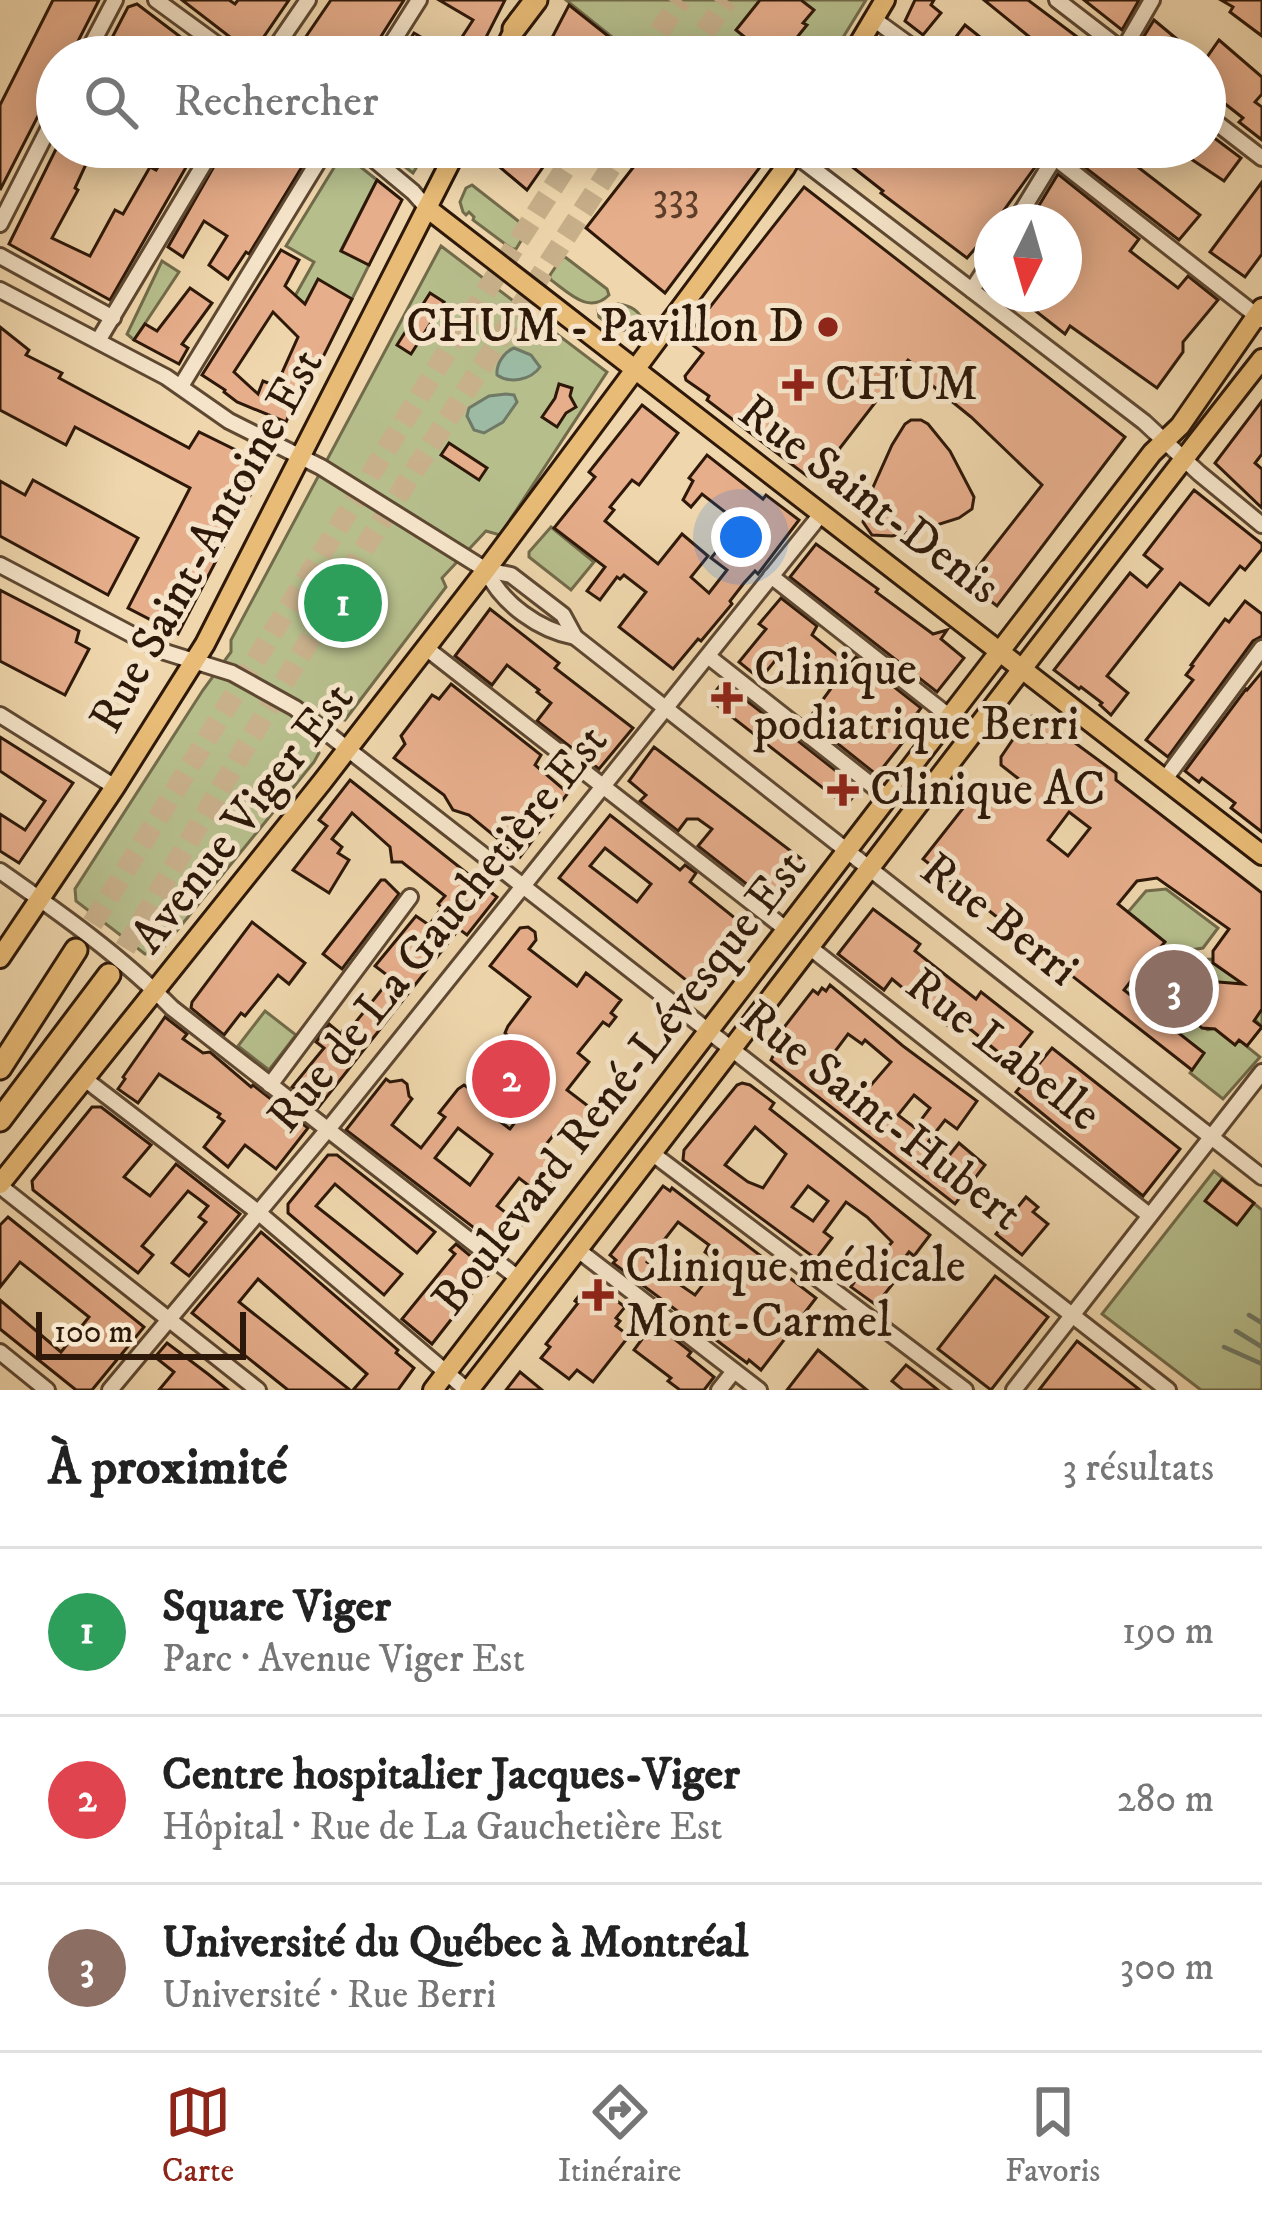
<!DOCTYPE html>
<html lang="fr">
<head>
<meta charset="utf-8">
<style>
  body { margin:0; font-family:"IM FELL DW Pica",serif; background:#f2f2f2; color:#222 }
  .compass { position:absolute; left:974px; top:204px; width:108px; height:108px; border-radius:50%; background:#fff; box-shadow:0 6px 30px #0003; rotate:185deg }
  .scale { position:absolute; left:36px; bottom:30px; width:210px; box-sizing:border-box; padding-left:12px; border:6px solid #2d1809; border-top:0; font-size:33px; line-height:42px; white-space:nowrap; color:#2d1809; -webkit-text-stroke:9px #f5e4c9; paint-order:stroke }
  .you { position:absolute; left:741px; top:537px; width:42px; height:42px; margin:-30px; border:9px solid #fff; border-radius:50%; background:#1a73e8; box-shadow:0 0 0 18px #1a73e833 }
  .badge { display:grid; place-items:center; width:78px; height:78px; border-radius:50%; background:#8f2418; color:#fff; font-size:39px; font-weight:700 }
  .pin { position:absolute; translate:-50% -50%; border:6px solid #fff; box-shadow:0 3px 12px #0006 }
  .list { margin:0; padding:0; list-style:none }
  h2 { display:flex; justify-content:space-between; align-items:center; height:156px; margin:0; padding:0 48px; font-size:51px }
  h2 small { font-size:39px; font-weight:400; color:#767676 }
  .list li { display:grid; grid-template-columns:78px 1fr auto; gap:36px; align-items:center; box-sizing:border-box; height:168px; padding:0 48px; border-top:3px solid #e0e0e0 }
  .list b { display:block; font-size:45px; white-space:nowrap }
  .list p { margin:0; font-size:39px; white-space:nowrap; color:#767676 }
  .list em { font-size:39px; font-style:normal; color:#767676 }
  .icon { flex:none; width:66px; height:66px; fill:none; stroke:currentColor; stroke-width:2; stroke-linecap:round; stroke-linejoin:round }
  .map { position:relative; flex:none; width:1262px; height:1390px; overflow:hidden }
  .search { position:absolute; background:#fff; box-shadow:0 6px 30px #0003; left:36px; right:36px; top:36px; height:132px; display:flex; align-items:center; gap:30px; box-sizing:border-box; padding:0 42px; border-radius:66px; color:#767676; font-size:45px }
  .sheet { height:660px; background:#fff }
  nav { display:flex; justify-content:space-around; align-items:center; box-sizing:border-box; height:168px; border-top:3px solid #e0e0e0; background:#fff; font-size:33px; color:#767676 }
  nav a { display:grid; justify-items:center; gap:6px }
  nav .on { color:#8f2418 }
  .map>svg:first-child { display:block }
  .green { fill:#b6be8c; stroke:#726b4a; stroke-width:3 }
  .water { fill:#9cbaa4; stroke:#707966; stroke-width:3 }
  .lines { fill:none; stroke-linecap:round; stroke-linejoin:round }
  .stream { stroke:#707966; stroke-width:4.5 }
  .building { fill:#e7ae8c; stroke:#2d1809; stroke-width:3; fill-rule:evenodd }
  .highway-tunnel { stroke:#c8b08b; stroke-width:21; stroke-dasharray:21 10; stroke-linecap:butt }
  .minor-casing { stroke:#5e4832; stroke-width:20 }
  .major-casing { stroke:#2d1809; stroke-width:24 }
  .highway-casing { stroke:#2d1809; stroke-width:27 }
  .minor { stroke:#f5e4c9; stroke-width:14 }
  .major { stroke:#e8bb76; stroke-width:18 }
  .highway { stroke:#e8bb76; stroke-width:21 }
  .poi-dot { fill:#8f2418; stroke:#f5e4c9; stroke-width:4.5 }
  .labels { text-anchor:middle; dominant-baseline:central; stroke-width:10; stroke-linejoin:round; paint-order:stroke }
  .number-label { font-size:42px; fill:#5c3e2a }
  .poi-label { font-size:48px; fill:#2d1809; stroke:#f5e4c9; text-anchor:start }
  .street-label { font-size:48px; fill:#2d1809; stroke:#f5e4c9 }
</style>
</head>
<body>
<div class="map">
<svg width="1262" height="1390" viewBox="0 0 1262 1390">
  <rect width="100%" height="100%" fill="#efd6ac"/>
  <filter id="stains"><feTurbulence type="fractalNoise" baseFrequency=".00167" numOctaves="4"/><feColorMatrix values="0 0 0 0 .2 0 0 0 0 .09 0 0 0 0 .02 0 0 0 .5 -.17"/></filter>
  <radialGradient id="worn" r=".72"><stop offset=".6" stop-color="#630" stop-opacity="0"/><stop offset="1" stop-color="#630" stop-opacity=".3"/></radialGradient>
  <!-- green -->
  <g class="green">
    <path d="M566 0H866L831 57H637Z"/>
    <path d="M379 147H429L413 173Z"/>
    <path d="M343 153 377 180 341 250 369 265 352 299 335 291 305 305 295 296 314 262 286 246Z"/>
    <path d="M472 185 526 227 527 231 516 249H512L473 220 474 217 469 212 466 215 463 212 460 202 466 188Z"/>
    <path d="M441 246 607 372 500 535 486 531 442 578 446 587 345 720 339 719 316 747 319 753 314 762 158 954H145L76 901 75 889 203 690 231 652V640Z"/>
    <path d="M565 257 607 289 609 295C589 315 569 293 551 280L550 275 561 259Z"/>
    <path d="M162 261 179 272 134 340 127 334Z"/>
    <path d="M618 304C629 305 642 311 643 324L639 329 617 331 599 317 598 310Z"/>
    <path d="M551 527 594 562 571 590 529 557V552Z"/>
    <path d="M1166 889 1218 928 1203 948 1164 954 1158 950 1164 941 1128 912 1146 891Z"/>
    <path d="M1213 959V963L1262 997V1027L1223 986 1215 981 1212 984 1195 979 1184 995 1202 1027 1208 1030 1214 1028 1235 1045 1239 1040 1260 1057 1223 1099 1190 1073 1204 1053 1165 1023 1158 978 1166 967V961Z"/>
    <path d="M265 1011 296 1035 269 1070 238 1046Z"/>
    <path d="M1214 1171 1262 1210V1390H1201L1102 1314Z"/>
  </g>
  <!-- water -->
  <g class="water">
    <path d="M514 348 531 355 540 367C531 380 510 384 497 375 496 364 504 352 514 348Z"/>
    <path d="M506 394 514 395 517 402 503 422 484 433 474 430 467 416 469 408 489 396Z"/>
  </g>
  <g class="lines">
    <!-- stream -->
    <g class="stream">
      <path d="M1249 1315 1262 1323"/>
      <path d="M1236 1331 1262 1347"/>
      <path d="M1224 1347 1262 1364"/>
    </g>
  </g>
  <!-- building -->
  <g class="building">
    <path d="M53 0H99L70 57H57V79L0 190V105Z"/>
    <path d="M182 0H229L235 4 238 0H289L252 54Z"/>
    <path d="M331 0H404L368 57H292Z"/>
    <path d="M439 0H505L476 57H449L473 20Z"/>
    <path d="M760 0H801L814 10 803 23 807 25 794 41 806 51 801 57H769L736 30Z"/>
    <path d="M915 0H934L931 5 941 13 923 35 905 21Z"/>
    <path d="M984 0H1028L1104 57H1044L1048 52Z"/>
    <path d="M1084 0H1139L1122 30Z"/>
    <path d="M1221 0H1262V36L1230 12 1233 7Z"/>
    <path d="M137 4 207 57H102L128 7Z"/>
    <path d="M569 5 627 51 623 57H542Z"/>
    <path d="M1154 20 1178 40 1203 57H1161L1141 41Z"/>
    <path d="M965 25 1005 57H947L952 49 949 46Z"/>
    <path d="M414 33 436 46 449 57H399Z"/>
    <path d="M1219 40 1262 77V94L1255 102 1262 107V140L1239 122 1243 118 1205 88V60Z"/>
    <path d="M1205 131 1241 158 1224 181 1173 147H1205Z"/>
    <path d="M57 147H94L75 188 78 190 52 238 90 256 115 210 123 214 150 167 156 170 171 147H201L196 156 193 155 110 300 9 244Z"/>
    <path d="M225 147H304L311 152 249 254 246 252 228 279 209 265 227 236 204 221 183 257 168 247Z"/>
    <path d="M495 147H557L527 190 489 158Z"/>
    <path d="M649 147H750L766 159 665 293 586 228Z"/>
    <path d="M850 147H1010L1035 167 1002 213 1005 214 998 222H992V229L967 258 881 193 883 191 841 158Z"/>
    <path d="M1075 147H1112L1200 215 1179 240 1069 155Z"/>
    <path d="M1058 174 1139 239 1130 251 1178 288 1188 276 1218 300 1183 342V352L1157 388 1070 326 1065 334 1014 294H1064V222H1029Z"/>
    <path d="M377 180 402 200 369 265 341 251Z"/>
    <path d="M1262 182V254L1245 277 1210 252Z"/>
    <path d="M804 187 1125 437 997 606 966 582 1042 485 971 417 923 378 925 373 908 360 823 470 816 464 807 476 707 400 709 396 686 380 685 376 703 353 685 339Z"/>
    <path d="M281 250 299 260 285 286 305 304 318 279 352 299 305 393 300 389 286 422 237 402 224 392 225 390 202 375ZM273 312 298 337 276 386 263 381 258 394 234 372Z"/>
    <path d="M190 288 212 303 182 344 188 348 179 364 134 340 145 324 157 331Z"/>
    <path d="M430 293 444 302 411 354 397 345Z"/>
    <path d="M0 327 29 350 26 355 62 373 59 378 189 448 199 432 256 460 245 480 255 486 178 634 128 608 190 488 75 427 66 445 0 410Z"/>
    <path d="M559 384 572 388 570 396 576 407 566 413 557 427 542 417 555 398Z"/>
    <path d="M1262 401V454L1255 463 1262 469V508L1215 463Z"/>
    <path d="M642 405 678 433 639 485 632 480 610 507 614 510 605 521 658 564 682 534 708 556 691 577 709 593 727 570 711 558 726 540 730 543 743 526 702 494 691 507 683 500 693 481 689 478 707 455 763 499 766 495 799 520 758 574 755 571 744 583 730 601 732 604 701 641 698 639 673 669 619 627 646 592 624 575 620 579 617 577 600 600 587 591 605 567 554 528 595 477 589 472Z"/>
    <path d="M911 420H921L928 424 950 451 974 497 972 509 959 518 924 529 892 536 872 535 863 522 870 494 892 445 905 424Z"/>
    <path d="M449 443 487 468 479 480 441 455Z"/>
    <path d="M33 480 138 538 108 595 0 536V481L25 495Z"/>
    <path d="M1194 490 1262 544V549L1245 570 1240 566 1209 605 1180 583 1107 676 1128 693 1111 715 1100 705 1102 703 1081 687 1079 689 1054 670 1130 573 1147 587 1162 569 1144 555Z"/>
    <path d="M816 544 878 589 876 592 933 634 947 630 941 639 964 658 937 692 790 577Z"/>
    <path d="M0 590 79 631 76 642 89 649 65 695 0 661Z"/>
    <path d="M781 598 817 626 812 635 849 665 856 657 921 708 906 728 911 732 877 775 808 720 835 683 788 645 760 679 739 662 766 629 759 624Z"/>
    <path d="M1245 601 1262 614V636L1253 641 1168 757 1146 740 1193 680 1186 675 1193 666 1191 665 1225 619 1229 622Z"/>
    <path d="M490 609 559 663 555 668 633 728 599 769 537 721 551 703 537 692 539 690 507 665 492 685 455 656Z"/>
    <path d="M1262 672V832L1231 808 1235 803 1202 778 1199 782 1185 771 1246 689 1247 690Z"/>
    <path d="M723 682 859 789 846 806 709 699Z"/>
    <path d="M451 684 541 755 535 765 568 793 520 857 469 815 453 810 444 795 394 758 405 744 401 736 432 695 439 699Z"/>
    <path d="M1037 715 1116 773V780L1262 893V1009L1254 1021 1262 1027 1247 1046 1239 1040 1235 1045 1215 1029 1202 1028 1188 1015 1190 1011 1185 993 1194 980 1243 984 1213 963V951L1229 929 1157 878 1137 881 1118 904 1165 942 1158 950 1164 954 1166 967 1158 976 1161 996 1134 977 1124 990 1204 1053 1192 1070 923 859 975 793 982 798 992 786 1011 801 1024 783 1001 765V757L1028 717ZM1069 812 1090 828 1068 856 1048 840Z"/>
    <path d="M0 737 73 783 19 863 0 851V814L25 830 45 801 0 771Z"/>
    <path d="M654 747 804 861 771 903 698 846 712 829 698 819H687L678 831 640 801 646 795 629 781Z"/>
    <path d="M350 780 497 897 467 935 459 929 318 1108 292 1087 324 1048 316 1042 329 1024 341 1034 343 1030 347 1033 391 978 375 966 416 916 429 925 442 908 438 904 445 896 402 862H392L390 847 352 813 332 839 342 847 338 853 349 860 329 893 293 870 327 826 319 820Z"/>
    <path d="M610 815 680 870 685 865 696 873 690 882 751 931 702 993 559 878ZM605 848 651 884 637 902 590 866Z"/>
    <path d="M381 880H385L399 894 342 969 323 954Z"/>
    <path d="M873 909 920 944 915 951 976 999 981 992 1032 1032 1009 1061 959 1020 952 1029 892 979 884 990 838 954Z"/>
    <path d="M252 922 305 963 289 984 278 975 245 1016 241 1013 224 1035 191 1008 192 1002Z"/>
    <path d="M528 927 535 932 536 940 529 949 577 986 586 973 621 1000 611 1013 616 1017 609 1026 603 1022 578 1053 589 1062 567 1090 605 1119 587 1142 563 1123 540 1152 562 1169 541 1195 519 1178 497 1206 522 1225 503 1250 346 1130 386 1079 390 1082 402 1080 407 1084 409 1096 412 1099 392 1125 421 1148 445 1117 439 1113 458 1089 464 1085 467 1087 507 1035 505 1033 508 1026 530 997 490 966 520 928ZM509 1080 533 1099 510 1129 485 1110ZM458 1128 492 1154 470 1185 435 1158Z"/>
    <path d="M830 985 903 1046 977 1101 957 1129 945 1120 928 1142 948 1157 959 1143 985 1165 955 1204 771 1060 779 1044 775 1039 813 990 818 994 822 988 826 991ZM848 1034 862 1044 865 1040 891 1062 859 1099 838 1083 840 1079 824 1066ZM914 1095 930 1108 915 1128 898 1115Z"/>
    <path d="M165 1017 187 1034 183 1039 203 1053 210 1052 251 1087 253 1085 308 1128 276 1169 245 1145 228 1167 204 1147 224 1121 218 1117 220 1114 159 1074 138 1103 118 1089 125 1079 123 1077Z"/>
    <path d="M1052 1048 1180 1149 1143 1196 1016 1092Z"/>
    <path d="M742 1083 750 1085 774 1103 770 1109 930 1235 914 1256 909 1252 890 1277 895 1281 876 1305 851 1287 860 1274 864 1276 892 1242 867 1217 846 1202 824 1232 832 1238 816 1259 683 1160 684 1150 737 1085ZM755 1127 786 1154 763 1188 748 1182 725 1165ZM808 1186 828 1201 813 1221 792 1207Z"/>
    <path d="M92 1107H101L151 1145 124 1177 150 1196 176 1164 240 1214 189 1276 172 1263 206 1222 199 1217 208 1206 188 1191 142 1246 153 1255 138 1273 33 1190 32 1181Z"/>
    <path d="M328 1155H337L435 1232 417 1253 335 1184 316 1206 402 1274 384 1295 288 1213V1204Z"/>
    <path d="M1222 1179 1254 1203 1237 1225 1205 1201Z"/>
    <path d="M663 1186 670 1191 672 1188 816 1298 761 1370 749 1360 747 1363 613 1263 616 1260 610 1255ZM678 1222 709 1245 705 1252 712 1257 707 1264 715 1269 695 1295 647 1262Z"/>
    <path d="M1026 1197 1038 1207 1033 1212 1048 1224 1022 1255 996 1234Z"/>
    <path d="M8 1217 144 1327 92 1390H76L0 1329V1300L61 1352 89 1317 20 1262 0 1287V1225Z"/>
    <path d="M261 1232 398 1350 396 1353 414 1368 398 1390H353L367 1374 258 1279 239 1302 350 1390H288L192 1313Z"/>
    <path d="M456 1244 491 1273 482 1280 432 1344 402 1319 455 1254 450 1250Z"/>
    <path d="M995 1276 1048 1317 991 1390 938 1349Z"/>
    <path d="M597 1286 625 1307 616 1318 620 1321 616 1326 629 1336 593 1382 577 1370 569 1379 541 1358 550 1347 546 1344 578 1303 575 1301 582 1292 588 1297Z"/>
    <path d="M654 1323 691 1352 688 1356 714 1377 704 1390H680L668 1381 671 1378 634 1350Z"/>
    <path d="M1077 1341 1140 1390H1039Z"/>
    <path d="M167 1343 208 1374 228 1390H159L174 1372 155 1357Z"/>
    <path d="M818 1350 834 1363 867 1390H787Z"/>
    <path d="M906 1365 923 1378 938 1390H903L892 1381Z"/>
    <path d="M520 1372 542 1390H506Z"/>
  </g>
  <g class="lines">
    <!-- highway-tunnel -->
    <g class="highway-tunnel">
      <path d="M642 57 681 0"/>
      <path d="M687 57 727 0"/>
      <path d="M76 950 448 350 579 147"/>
      <path d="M109 975 368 542 624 147"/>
    </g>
    <!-- minor casing -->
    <g class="minor-casing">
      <g id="minor">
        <path d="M156 0 234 57"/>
        <path d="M1057 0 1131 57"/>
        <path d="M875 20 926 57"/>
        <path d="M85 57 115 0"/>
        <path d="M269 57 308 0"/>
        <path d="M383 57 419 0"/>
        <path d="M1119 57 1152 0"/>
        <path d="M1205 114 1262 158"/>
        <path d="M359 147 413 192 427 208"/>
        <path d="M1041 147 1262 320"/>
        <path d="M794 154 1144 422 1199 473 1262 525"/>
        <path d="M1015 222 1061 147"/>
        <path d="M0 224 57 112"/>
        <path d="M0 256 113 318"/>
        <path d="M0 290 166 377 229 421 321 467 486 570 511 575 563 615 575 637 1262 1177"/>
        <path d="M972 290 992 259"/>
        <path d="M98 341 214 147"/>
        <path d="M181 386 327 147"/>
        <path d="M0 565 165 652 232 673 295 708 1168 1390"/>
        <path d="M486 570C502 604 539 630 575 637"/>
        <path d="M771 576 950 717"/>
        <path d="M426 648 787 930"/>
        <path d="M709 657 888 798"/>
        <path d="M0 715 115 787"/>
        <path d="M1165 779 1262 648"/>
        <path d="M0 871C60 913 121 956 172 1008L518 1278"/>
        <path d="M808 946 1149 1215"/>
        <path d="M86 1080 259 1213 467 1390"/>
        <path d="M270 1085 410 897"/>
        <path d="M653 1154 965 1390"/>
        <path d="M0 1186 258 1390"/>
        <path d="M578 1250 759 1390"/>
        <path d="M0 1352 47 1390"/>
        <path d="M110 1390 334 1122 822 513"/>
        <path d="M719 1390 734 1371"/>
        <path d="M1014 1390 1262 1072"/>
      </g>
    </g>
    <!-- major casing -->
    <g class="major-casing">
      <g id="major">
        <path d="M501 57 519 20"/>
        <path d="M851 57 885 0"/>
        <path d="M427 208 1262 855"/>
        <path d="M0 958 115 787 205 644 458 147"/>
        <path d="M0 1184 322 782 486 570 785 168 797 147"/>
        <path d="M433 1390 1152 453 1180 426 1262 308"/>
        <path d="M469 1390C736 1048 994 700 1262 359"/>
      </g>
    </g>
    <!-- highway casing -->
    <g class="highway-casing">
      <g id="highway">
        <path d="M514 29 536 0"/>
        <path d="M0 1068 76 950"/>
        <path d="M0 1120 109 975"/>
      </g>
    </g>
    <!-- minor -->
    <use href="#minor" class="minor"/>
    <!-- major -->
    <use href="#major" class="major"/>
    <!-- highway -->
    <use href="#highway" class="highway"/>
  </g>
  <!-- markers -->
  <g class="poi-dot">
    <circle cx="828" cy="327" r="12"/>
    <path d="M792 367h12v12h12v12h-12v12h-12v-12h-12v-12h12z"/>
    <path d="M721 680h12v12h12v12h-12v12h-12v-12h-12v-12h12z"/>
    <path d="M837 772h12v12h12v12h-12v12h-12v-12h-12v-12h12z"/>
    <path d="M592 1277h12v12h12v12h-12v12h-12v-12h-12v-12h12z"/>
  </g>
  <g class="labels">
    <!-- number labels -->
    <g class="number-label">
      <text x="676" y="198">333</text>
    </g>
    <!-- poi labels -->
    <g class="poi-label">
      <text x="804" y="327" text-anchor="end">CHUM - Pavillon D</text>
      <text x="825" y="385">CHUM</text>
      <text x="754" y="670">Clinique<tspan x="754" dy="55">podiatrique Berri</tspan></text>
      <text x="870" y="790">Clinique AC</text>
      <text x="625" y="1267">Clinique médicale<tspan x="625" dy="55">Mont-Carmel</tspan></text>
    </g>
    <!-- street labels -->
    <g class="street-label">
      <text transform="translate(869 500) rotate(37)">Rue Saint-Denis</text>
      <text transform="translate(207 541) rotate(-61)">Rue Saint-Antoine Est</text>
      <text transform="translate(243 818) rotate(-52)">Avenue Viger Est</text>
      <text transform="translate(999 920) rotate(38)">Rue Berri</text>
      <text transform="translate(438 929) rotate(-51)">Rue de La Gauchetière Est</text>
      <text transform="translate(1003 1050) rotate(38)">Rue Labelle</text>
      <text transform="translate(620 1083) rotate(-52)">Boulevard René-Lévesque Est</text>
      <text transform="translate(881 1116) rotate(38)">Rue Saint-Hubert</text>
    </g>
  </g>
  <rect width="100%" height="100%" filter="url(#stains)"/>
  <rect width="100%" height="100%" fill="url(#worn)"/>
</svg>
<svg class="compass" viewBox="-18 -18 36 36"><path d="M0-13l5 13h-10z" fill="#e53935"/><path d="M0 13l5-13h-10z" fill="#767676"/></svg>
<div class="scale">100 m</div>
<div class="you"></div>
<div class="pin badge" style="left:343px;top:603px;background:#2e9e5b">1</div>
<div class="pin badge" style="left:511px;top:1079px;background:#e0444e">2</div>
<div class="pin badge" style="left:1174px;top:989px;background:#8d6e63">3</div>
<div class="search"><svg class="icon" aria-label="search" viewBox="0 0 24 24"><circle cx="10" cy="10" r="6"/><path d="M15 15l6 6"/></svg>Rechercher</div>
</div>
<section class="sheet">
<h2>À proximité<small>3 résultats</small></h2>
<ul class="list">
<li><span class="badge" style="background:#2e9e5b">1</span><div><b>Square Viger</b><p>Parc · Avenue Viger Est</p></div><em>190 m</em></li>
<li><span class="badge" style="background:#e0444e">2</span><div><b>Centre hospitalier Jacques-Viger</b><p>Hôpital · Rue de La Gauchetière Est</p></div><em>280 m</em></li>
<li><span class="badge" style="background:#8d6e63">3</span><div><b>Université du Québec à Montréal</b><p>Université · Rue Berri</p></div><em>300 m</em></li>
</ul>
</section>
<nav>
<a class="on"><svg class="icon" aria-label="map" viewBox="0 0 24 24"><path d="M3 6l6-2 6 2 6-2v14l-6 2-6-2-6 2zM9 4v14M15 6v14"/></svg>Carte</a>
<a><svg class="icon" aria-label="directions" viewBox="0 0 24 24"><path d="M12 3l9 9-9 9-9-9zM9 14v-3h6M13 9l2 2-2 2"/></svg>Itinéraire</a>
<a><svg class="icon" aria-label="saved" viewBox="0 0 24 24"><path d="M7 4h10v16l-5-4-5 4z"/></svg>Favoris</a>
</nav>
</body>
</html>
